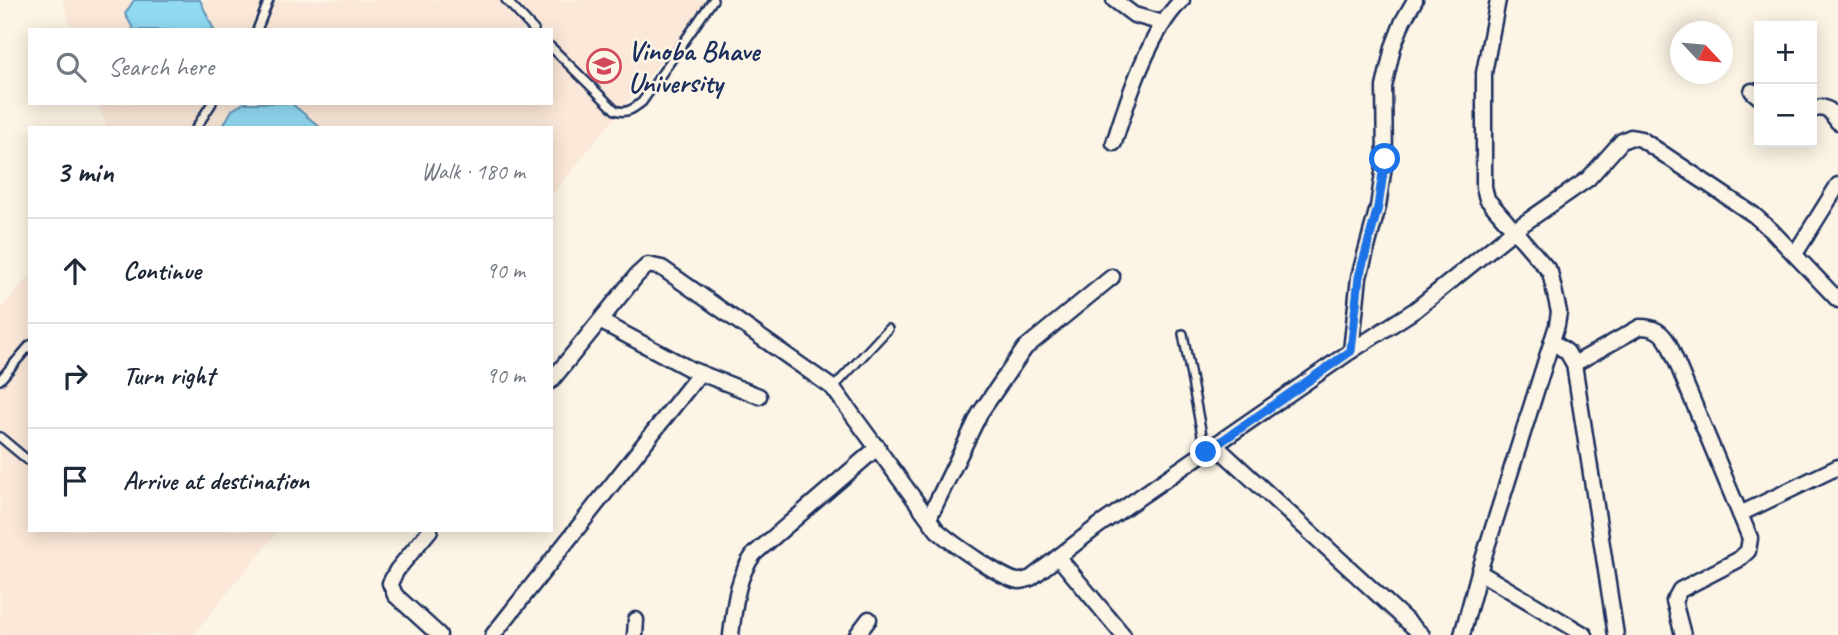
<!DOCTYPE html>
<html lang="en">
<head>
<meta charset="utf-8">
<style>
  body { margin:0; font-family:Caveat,sans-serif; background:#f2f2f3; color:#1f2937 }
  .controls { position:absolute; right:21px; top:21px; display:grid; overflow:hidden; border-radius:0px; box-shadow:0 4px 18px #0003 }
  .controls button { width:63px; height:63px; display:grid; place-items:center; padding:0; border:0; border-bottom:2px solid #e0e1e3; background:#fff; color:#1f2937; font:35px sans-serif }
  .compass { position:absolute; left:1670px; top:21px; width:63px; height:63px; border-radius:50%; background:#fff; box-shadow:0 4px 18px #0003; rotate:116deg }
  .stop { position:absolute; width:21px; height:21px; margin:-16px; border:5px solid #1a73e8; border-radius:50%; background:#fff }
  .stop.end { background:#1a73e8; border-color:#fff; box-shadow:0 2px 7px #0008 }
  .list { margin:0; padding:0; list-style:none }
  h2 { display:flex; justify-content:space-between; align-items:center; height:91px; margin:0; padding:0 28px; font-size:30px }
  h2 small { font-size:23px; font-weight:400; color:#747a83 }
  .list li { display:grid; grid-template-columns:46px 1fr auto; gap:21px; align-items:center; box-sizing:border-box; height:105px; padding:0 28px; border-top:2px solid #e0e1e3 }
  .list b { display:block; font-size:26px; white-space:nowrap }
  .list em { font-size:23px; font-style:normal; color:#747a83 }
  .icon { flex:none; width:38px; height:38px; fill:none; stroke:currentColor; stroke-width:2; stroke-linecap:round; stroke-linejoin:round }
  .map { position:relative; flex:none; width:1838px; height:635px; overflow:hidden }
  .search { position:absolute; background:#fff; box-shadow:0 4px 18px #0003; left:28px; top:28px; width:525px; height:77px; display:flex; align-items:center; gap:18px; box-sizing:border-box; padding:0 24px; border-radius:0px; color:#747a83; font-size:26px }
  .panel { position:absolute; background:#fff; box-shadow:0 4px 18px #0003; left:28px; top:126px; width:525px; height:406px; border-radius:0px }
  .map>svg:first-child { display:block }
  .built { fill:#fbe8d8 }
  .water { fill:#91daf2; stroke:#6296b7; stroke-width:2 }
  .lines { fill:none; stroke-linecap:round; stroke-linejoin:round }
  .service-casing { stroke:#1b2f5e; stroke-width:12 }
  .minor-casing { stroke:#1b2f5e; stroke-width:19 }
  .service { stroke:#fcf5e5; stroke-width:7 }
  .minor { stroke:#fcf5e5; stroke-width:14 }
  .route { stroke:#1a73e8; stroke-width:9 }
  .labels { text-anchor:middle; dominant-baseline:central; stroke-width:5; stroke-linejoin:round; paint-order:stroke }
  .poi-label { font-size:28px; font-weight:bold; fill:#1b2f5e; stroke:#fcf5e5; text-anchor:start }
</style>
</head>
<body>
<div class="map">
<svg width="1838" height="635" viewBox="0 0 1838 635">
  <rect width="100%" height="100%" fill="#fcf5e5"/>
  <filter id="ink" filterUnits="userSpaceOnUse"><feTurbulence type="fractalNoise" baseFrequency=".0143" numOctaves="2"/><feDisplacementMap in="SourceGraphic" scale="14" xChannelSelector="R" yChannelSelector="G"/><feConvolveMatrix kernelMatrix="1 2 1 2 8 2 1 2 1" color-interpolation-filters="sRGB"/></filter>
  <g filter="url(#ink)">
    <!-- built -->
    <g class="built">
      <path d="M62 0H711L551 196V128H107L98 103H551V30H72Z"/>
      <path d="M30 276V530H279L193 635H0V309Z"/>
    </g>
    <!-- water -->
    <g class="water">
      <path d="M134 0H200L214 30H134L125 14Z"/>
      <path d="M244 103H291L321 128H222L232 110Z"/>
    </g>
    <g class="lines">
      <!-- service casing -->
      <g class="service-casing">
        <g id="service">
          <path d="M506 0 534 30"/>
          <path d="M257 30 269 0"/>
          <path d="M551 47 615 110C627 114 633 109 642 102L713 0"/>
          <path d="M196 128 212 103"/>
          <path d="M1183 334 1205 451"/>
          <path d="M0 380 30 345"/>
          <path d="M833 388 888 329"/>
          <path d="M0 437 30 462"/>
        </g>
      </g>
      <!-- minor casing -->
      <g class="minor-casing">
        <g id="minor">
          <path d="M1114 0 1134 15 1163 23"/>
          <path d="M1752 91 1759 97"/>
          <path d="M1812 110 1822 107 1829 110 1838 122"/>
          <path d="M1114 143C1127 101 1150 30 1182 0"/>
          <path d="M1795 254 1838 185"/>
          <path d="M600 321 690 369 759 396"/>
          <path d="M1552 341 1567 352 1574 364 1616 635"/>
          <path d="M1351 351 1359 277 1378 207 1385 159 1384 87 1393 47 1403 21 1415 0"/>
          <path d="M1574 364 1640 327C1655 327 1662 332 1669 344L1750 538 1748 551 1738 560 1680 590 1674 601 1683 635"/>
          <path d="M551 381 637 275 648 265 662 268 833 388 937 530C949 541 1006 582 1020 581 1024 581 1027 579 1031 578L1098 526 1351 351 1415 310 1513 231 1588 179 1622 141 1631 137 1641 139 1754 215 1771 230 1838 300"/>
          <path d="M1215 445 1422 635"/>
          <path d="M1740 514 1838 467"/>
          <path d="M929 518 980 413 1025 348 1112 277"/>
          <path d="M430 530 397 570 390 583 395 595 439 635"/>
          <path d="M1058 557 1123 635"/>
          <path d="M1479 572 1585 635"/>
          <path d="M493 635 700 373"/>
          <path d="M635 635 636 620"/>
          <path d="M731 635C735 605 736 579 754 554L878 447"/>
          <path d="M857 635 869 619"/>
          <path d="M1462 635 1479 572 1557 325 1559 312 1550 272 1487 199 1484 187V73L1498 0"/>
        </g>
      </g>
      <!-- service -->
      <use href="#service" class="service"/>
      <!-- minor -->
      <use href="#minor" class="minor"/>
    </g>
  </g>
  <g class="lines" filter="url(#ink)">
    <!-- route -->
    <path class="route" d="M1206 452 1351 351 1359 277 1378 207 1385 159"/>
  </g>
  <!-- icons -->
  <defs>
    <g id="university-ring" transform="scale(1.75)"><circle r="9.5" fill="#fcf5e5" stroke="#d1495b" stroke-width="1.5"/><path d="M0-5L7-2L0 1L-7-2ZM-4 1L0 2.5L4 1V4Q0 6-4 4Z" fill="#d1495b"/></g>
  </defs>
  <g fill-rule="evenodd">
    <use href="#university-ring" x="604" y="66"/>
  </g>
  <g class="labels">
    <!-- poi labels -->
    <g class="poi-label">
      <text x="628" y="50">Vinoba Bhave<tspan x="628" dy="32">University</tspan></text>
    </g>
  </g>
</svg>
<div class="controls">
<button>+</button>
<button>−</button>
</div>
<svg class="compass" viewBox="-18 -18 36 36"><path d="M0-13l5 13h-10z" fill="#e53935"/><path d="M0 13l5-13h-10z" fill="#747a83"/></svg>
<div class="stop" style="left:1385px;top:159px"></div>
<div class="stop end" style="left:1206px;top:452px"></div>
<div class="search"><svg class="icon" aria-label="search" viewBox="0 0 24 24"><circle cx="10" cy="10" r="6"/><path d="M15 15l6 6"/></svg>Search here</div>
<section class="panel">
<h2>3 min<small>Walk · 180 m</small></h2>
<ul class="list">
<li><svg class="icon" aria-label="ahead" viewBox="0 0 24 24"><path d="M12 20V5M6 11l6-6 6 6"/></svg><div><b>Continue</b></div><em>90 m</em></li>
<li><svg class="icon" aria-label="right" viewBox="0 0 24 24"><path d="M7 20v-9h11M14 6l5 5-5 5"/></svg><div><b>Turn right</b></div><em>90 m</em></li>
<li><svg class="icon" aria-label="arrive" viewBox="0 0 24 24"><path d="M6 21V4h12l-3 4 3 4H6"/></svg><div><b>Arrive at destination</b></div></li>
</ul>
</section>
</div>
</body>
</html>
